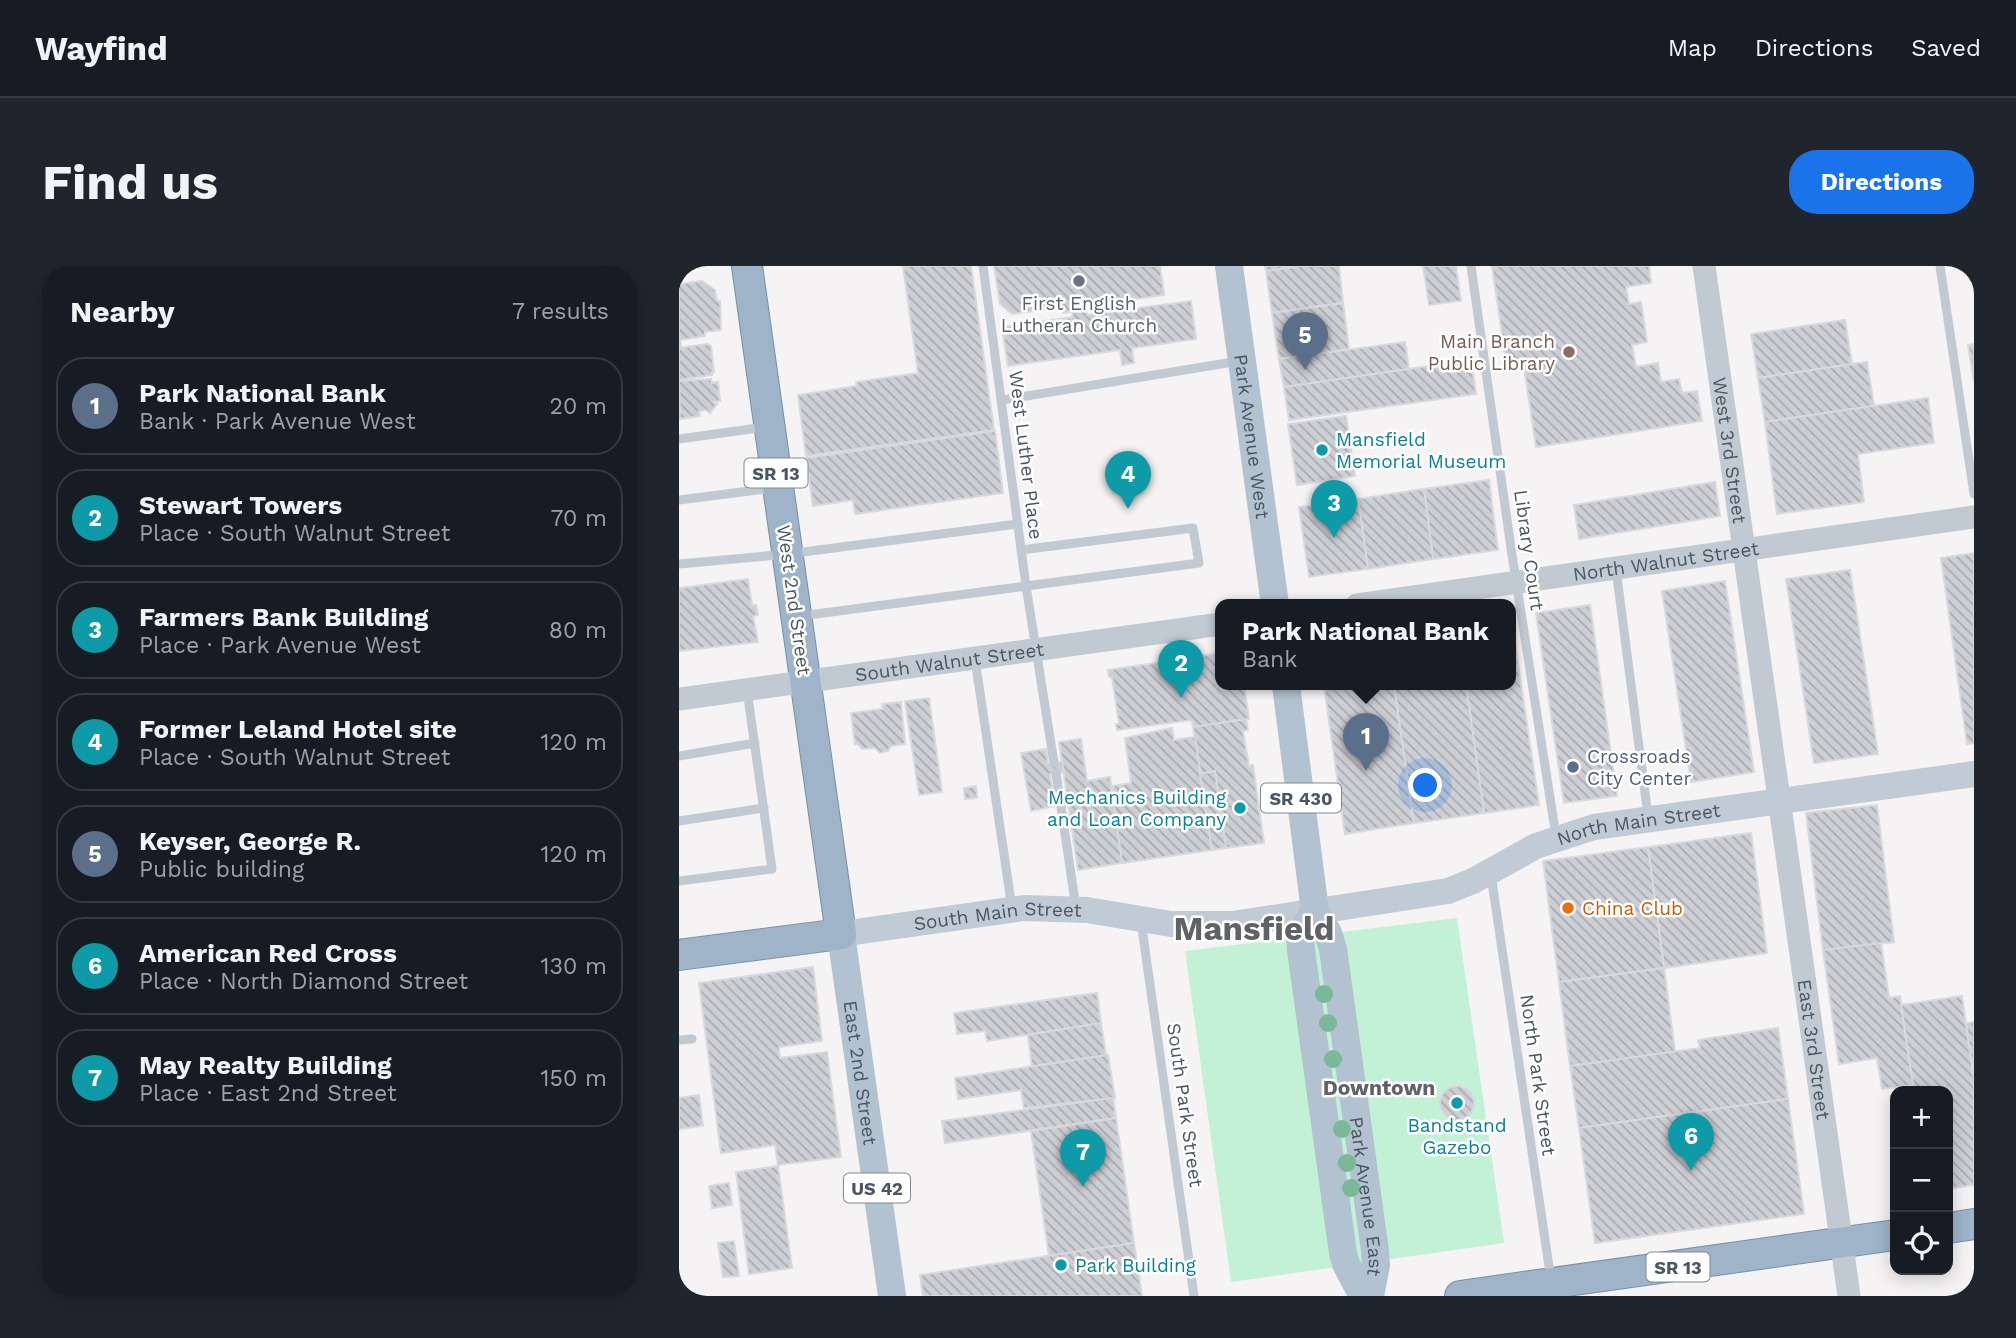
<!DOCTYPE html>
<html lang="en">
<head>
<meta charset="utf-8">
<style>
  body { margin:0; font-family:"Work Sans",sans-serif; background:#20242c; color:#f1f3f6 }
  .controls { position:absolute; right:21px; bottom:21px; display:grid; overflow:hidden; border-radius:14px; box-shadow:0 4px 18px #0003 }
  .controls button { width:63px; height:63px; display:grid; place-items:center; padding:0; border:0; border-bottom:2px solid #363941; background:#171b24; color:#f1f3f6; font:35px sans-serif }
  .you { position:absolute; left:747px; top:520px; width:24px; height:24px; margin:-18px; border:5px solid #fff; border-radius:50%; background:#1a73e8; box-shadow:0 0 0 10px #1a73e833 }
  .badge { display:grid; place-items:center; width:46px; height:46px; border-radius:50%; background:#1a73e8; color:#fff; font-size:23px; font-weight:700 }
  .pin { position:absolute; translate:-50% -58px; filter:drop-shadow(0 2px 4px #0008) }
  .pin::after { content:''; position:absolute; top:37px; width:24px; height:21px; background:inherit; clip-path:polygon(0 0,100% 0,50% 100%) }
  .popup { position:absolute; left:536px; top:333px; width:301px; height:91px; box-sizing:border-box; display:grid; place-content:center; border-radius:14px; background:#171b24; filter:drop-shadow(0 2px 5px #0005); font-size:23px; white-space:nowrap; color:#9ea1a6 }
  .popup b { font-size:26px; color:#f1f3f6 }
  .popup::after { content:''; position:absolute; left:50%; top:100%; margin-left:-14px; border:14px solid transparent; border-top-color:#171b24 }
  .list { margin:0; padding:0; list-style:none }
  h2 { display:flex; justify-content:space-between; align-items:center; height:91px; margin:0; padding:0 28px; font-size:30px }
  h2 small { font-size:23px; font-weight:400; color:#9ea1a6 }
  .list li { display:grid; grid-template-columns:46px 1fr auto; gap:21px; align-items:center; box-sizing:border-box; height:98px; margin:0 14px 14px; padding:0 14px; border:2px solid #363941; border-radius:28px }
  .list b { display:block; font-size:26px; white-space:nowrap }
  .list p { margin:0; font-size:23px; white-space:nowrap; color:#9ea1a6 }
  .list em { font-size:23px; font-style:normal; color:#9ea1a6 }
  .icon { flex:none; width:38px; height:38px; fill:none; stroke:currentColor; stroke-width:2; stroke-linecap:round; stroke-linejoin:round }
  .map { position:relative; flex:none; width:1295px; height:1030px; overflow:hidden; border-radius:28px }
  header { display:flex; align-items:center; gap:42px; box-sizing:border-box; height:98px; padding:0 35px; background:#171b24; border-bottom:2px solid #363941 }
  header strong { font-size:33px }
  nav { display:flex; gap:38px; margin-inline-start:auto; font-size:24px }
  .intro { display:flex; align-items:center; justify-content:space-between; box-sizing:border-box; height:168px; padding:0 42px }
  h1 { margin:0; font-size:49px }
  .button { padding:18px 32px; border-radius:28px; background:#1a73e8; color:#fff; font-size:24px; font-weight:700 }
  main { display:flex; gap:42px; padding:0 42px }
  aside { flex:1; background:#171b24; border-radius:28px; box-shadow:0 4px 18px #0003 }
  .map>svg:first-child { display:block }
  .park { fill:#c3f1d5 }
  .building { fill:url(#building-back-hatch); stroke:#d7d9de; stroke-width:2 }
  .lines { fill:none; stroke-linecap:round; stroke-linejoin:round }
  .trunk-casing { stroke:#7690ad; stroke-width:32 }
  .service { stroke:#c1cad2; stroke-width:9 }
  .tertiary { stroke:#c1cad2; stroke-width:23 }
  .secondary { stroke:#c1cbd6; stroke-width:26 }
  .primary { stroke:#b3c2d1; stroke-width:28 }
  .trunk { stroke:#9fb4c9; stroke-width:30 }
  .tree { fill:#7bb799 }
  .worship-dot { fill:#6b7280; stroke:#fff; stroke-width:2.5 }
  .education-dot { fill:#8d6e63; stroke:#fff; stroke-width:2.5 }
  .culture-dot { fill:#0f9aa8; stroke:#fff; stroke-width:2.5 }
  .service-dot { fill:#5c6f8a; stroke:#fff; stroke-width:2.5 }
  .food-dot { fill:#e8710a; stroke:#fff; stroke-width:2.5 }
  .labels { text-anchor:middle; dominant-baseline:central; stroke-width:5; stroke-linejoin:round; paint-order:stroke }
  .shield { fill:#fff; stroke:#808990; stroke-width:2 }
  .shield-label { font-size:18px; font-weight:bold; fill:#4a5661 }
  .worship-label { font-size:19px; fill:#5b616d; stroke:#fff }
  .education-label { font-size:19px; fill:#785e54; stroke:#fff; text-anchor:end }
  .street-label { font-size:19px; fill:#4a5661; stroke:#fff }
  .culture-label { font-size:19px; fill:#0d838f; stroke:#fff; text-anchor:start }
  .service-label { font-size:19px; fill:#4e5e75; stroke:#fff; text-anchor:start }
  .food-label { font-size:19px; fill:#c56008; stroke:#fff; text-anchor:start }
  .neighbourhood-label { font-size:21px; font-weight:bold; fill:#5f6368; stroke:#fff }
  .town-label { font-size:33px; font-weight:bold; fill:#5f6368; stroke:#fff }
</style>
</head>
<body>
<header>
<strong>Wayfind</strong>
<nav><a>Map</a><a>Directions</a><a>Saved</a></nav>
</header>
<div class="intro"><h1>Find us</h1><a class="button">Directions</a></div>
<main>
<aside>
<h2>Nearby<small>7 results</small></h2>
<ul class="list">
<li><span class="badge" style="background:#5c6f8a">1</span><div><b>Park National Bank</b><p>Bank · Park Avenue West</p></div><em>20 m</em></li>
<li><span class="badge" style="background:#0f9aa8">2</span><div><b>Stewart Towers</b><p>Place · South Walnut Street</p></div><em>70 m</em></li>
<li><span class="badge" style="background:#0f9aa8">3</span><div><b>Farmers Bank Building</b><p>Place · Park Avenue West</p></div><em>80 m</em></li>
<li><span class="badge" style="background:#0f9aa8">4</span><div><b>Former Leland Hotel site</b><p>Place · South Walnut Street</p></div><em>120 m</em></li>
<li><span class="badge" style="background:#5c6f8a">5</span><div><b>Keyser, George R.</b><p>Public building</p></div><em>120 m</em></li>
<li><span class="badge" style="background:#0f9aa8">6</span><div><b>American Red Cross</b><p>Place · North Diamond Street</p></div><em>130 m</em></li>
<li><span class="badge" style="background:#0f9aa8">7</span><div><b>May Realty Building</b><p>Place · East 2nd Street</p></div><em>150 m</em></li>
</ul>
</aside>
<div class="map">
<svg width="1295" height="1030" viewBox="0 0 1295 1030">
  <defs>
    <pattern id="building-back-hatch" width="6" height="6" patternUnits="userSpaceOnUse" patternTransform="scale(1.75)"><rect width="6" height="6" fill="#cdcfd5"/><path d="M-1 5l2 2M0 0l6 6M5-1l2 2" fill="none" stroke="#a8abb0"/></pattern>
  </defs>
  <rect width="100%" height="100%" fill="#f5f3f3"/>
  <!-- park -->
  <path class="park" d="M778 652 825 977 552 1016 506 685Z"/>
  <!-- building -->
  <g class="building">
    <path d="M224 0H292L315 164 127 190 119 129 178 120 177 116 239 107Z"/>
    <path d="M315 0H481L485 29 407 40V43L384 47V41L333 48 321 38Z"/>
    <path d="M586 0H622L587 5Z"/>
    <path d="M622 0H660L664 37 593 47 587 5Z"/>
    <path d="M744 0H777L782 35 750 39Z"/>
    <path d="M813 0H971H970L972 17 947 21 950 38 962 36 968 76 953 79 957 101 979 97 982 116 1000 113 1003 127 1018 125 1023 155 857 181 844 94 827 96Z"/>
    <path d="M23 15 36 24 38 35H41L42 64 26 66V70L1 74 2 80H0V18Z"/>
    <path d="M512 35 517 73 453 82 455 97 443 99 441 84 329 100 323 61 394 51 393 45 407 43 408 49Z"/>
    <path d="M664 37 670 83 600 93 593 47Z"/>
    <path d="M1166 54 1173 98 1079 112 1072 68Z"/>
    <path d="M726 76 730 103 605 121 600 93Z"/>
    <path d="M28 78 32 80 35 106H33V109L0 114V82Z"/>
    <path d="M1295 78V115L1289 79Z"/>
    <path d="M792 94 797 128 610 154 605 121Z"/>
    <path d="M1188 96 1195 140 1086 156 1079 112Z"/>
    <path d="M32 113 33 117 39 116 41 135 34 136 38 138 31 147 27 144 20 145 21 150 1 153 0 115Z"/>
    <path d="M1249 132 1255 177 1179 188 1185 236 1098 248 1086 156Z"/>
    <path d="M667 150 676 210 618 219 609 158Z"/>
    <path d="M316 165 324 227 176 248 174 234 134 240 127 192Z"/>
    <path d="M810 214 819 284 754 293 745 223Z"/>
    <path d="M1036 216 1041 250 900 273 895 239Z"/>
    <path d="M745 223 754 293 689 303 679 233Z"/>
    <path d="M679 233 689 303 630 311 620 241Z"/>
    <path d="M1295 287V477L1288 478 1262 292Z"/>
    <path d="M1171 304 1199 488 1135 497 1107 313Z"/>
    <path d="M69 313 73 339H77L79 349 74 350 79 376 0 385V322Z"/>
    <path d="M1046 315 1075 506 1012 516 983 325Z"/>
    <path d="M911 339 938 530 885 537 857 347Z"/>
    <path d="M833 356 860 539 805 547 787 419H832Z"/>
    <path d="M542 387V419H565L570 453 514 461 513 454 438 464 437 458H440L433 411H430L429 404Z"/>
    <path d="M645 419H715L735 557 666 568Z"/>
    <path d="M715 419H787L805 547 735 557Z"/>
    <path d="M250 432 263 526 240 529 226 435Z"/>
    <path d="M222 436 226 478 212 480 209 485 201 487 196 482 183 483 179 478H176L172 447 204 443 203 438Z"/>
    <path d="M567 453 569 464 564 465 570 500 574 499 585 577 547 582 536 505 521 508 514 461Z"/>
    <path d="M493 462 495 474 516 471 533 584 443 597 432 520 452 517 446 472Z"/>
    <path d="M402 473 408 515 431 511 443 597 399 604 380 476Z"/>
    <path d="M367 483 369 498 383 496 385 506 371 508 376 540 352 545 342 487Z"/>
    <path d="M536 505 547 582 533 584 521 508Z"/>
    <path d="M297 520 298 532 286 533 285 522Z"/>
    <path d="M1198 539 1215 676 1144 684 1127 547Z"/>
    <path d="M1072 567 1088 687 985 702 969 581Z"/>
    <path d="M969 581 985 702 880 716 864 595Z"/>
    <path d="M1202 677 1210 732 1221 730 1234 819 1203 823 1198 792 1160 798 1144 684Z"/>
    <path d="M134 701 143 775 100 781 101 792 148 786 162 891 99 899 96 879 42 887 20 717Z"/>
    <path d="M985 702 996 786 891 800 880 716Z"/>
    <path d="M418 727 422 757 308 775 306 765 278 768 275 747Z"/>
    <path d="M1283 730 1295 813V919L1269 923V825H1235L1222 739Z"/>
    <path d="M1295 756V813L1287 757Z"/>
    <path d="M422 757 427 789 353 801 349 769Z"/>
    <path d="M1099 762 1109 833 900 862 891 800 1021 782 1019 774Z"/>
    <path d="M429 789 436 832 345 842 342 824 279 833 276 812Z"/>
    <circle cx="778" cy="837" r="17"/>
    <path d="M20 829 24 860 0 863V832Z"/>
    <path d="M434 832 437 852 266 877 263 855Z"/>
    <path d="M1109 833 1125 948 916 977 900 862Z"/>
    <path d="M437 852 455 977 370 990 352 865Z"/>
    <path d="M99 900 113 1002 70 1008 57 906Z"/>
    <path d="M50 917 53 939 33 942 30 920Z"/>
    <path d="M55 975 60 1010 44 1011 39 977Z"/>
    <path d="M455 977 463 1030H244L241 1009Z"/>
  </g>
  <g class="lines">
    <!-- trunk casing -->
    <g class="trunk-casing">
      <g id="trunk">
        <path d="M0 689 162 668 68 0"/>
        <path d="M1269 962 1295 958"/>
        <path d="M781 1030 1216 969"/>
      </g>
    </g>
    <!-- service -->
    <g class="service">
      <path d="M304 0 347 320 375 497"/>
      <path d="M792 0 833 289 877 570"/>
      <path d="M1261 0 1295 228"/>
      <path d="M323 134 560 95"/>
      <path d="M0 173 86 161"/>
      <path d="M0 234 94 222"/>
      <path d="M0 298 109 288 339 258"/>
      <path d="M937 303 969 550"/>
      <path d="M122 350 520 297 514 262 342 284"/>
      <path d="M296 393 333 642"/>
      <path d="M0 490 76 477"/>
      <path d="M377 507 397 642"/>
      <path d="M0 555 85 542"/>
      <path d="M812 609 872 1014"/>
      <path d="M0 615 93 603 68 424"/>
      <path d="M462 655 515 1030"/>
      <path d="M0 774 13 773"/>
    </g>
    <!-- tertiary -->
    <g class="tertiary">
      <path id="s1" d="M1025 0 1170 1030"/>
      <path id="s2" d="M678 339 1295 251"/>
      <path id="s3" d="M0 433 542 358"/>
    </g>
    <!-- secondary -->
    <path class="secondary" id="s4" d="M162 668 345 642 408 644 492 658H554L769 625 794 615 857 580 915 561 1295 508"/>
    <!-- primary -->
    <g class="primary">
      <path id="s5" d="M550 0 596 339"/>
      <path id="s6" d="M607 419 636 645 649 667 654 683 696 985 697 999 691 1030"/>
      <path d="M636 645 621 669 622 684 664 987 667 998 684 1030"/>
      <path id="s7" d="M162 668 213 1030"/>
    </g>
    <!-- trunk -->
    <use href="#trunk" class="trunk"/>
  </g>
  <!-- trees -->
  <g class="tree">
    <circle cx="645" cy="728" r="9"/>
    <circle cx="649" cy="757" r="9"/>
    <circle cx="654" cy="793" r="9"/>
    <circle cx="663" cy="863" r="9"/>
    <circle cx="668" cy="897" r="9"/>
    <circle cx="672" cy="922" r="9"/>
  </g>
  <!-- markers -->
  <circle class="worship-dot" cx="400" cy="15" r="7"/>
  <circle class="education-dot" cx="890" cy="86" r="7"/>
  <g class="culture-dot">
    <circle cx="643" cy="184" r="7"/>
    <circle cx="561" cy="542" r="7"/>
    <circle cx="778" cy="837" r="7"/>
    <circle cx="382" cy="999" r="7"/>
  </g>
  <circle class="service-dot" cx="894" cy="501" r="7"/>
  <circle class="food-dot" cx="889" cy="642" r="7"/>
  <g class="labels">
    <!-- shield labels -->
    <g class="shield">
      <rect x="65.5" y="192.5" width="63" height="29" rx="5"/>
      <rect x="582" y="517.5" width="80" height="29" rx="5"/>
      <rect x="165" y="907.5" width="66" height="29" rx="5"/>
      <rect x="967.5" y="986.5" width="63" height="29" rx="5"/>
    </g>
    <g class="shield-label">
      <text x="97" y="207">SR 13</text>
      <text x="622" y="532">SR 430</text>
      <text x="198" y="922">US 42</text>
      <text x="999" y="1001">SR 13</text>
    </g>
    <!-- worship labels -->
    <g class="worship-label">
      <text x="400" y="37">First English<tspan x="400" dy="22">Lutheran Church</tspan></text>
    </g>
    <!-- education labels -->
    <g class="education-label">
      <text x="876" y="75">Main Branch<tspan x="876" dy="22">Public Library</tspan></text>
    </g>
    <!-- street labels -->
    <g class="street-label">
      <text stroke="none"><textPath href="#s5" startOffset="172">Park Avenue West</textPath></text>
      <text stroke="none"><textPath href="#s1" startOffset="186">West 3rd Street</textPath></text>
      <text transform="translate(347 189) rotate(83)">West Luther Place</text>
      <text transform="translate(850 284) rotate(82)">Library Court</text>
      <text stroke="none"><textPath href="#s2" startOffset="312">North Walnut Street</textPath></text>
      <text transform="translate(115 334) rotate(82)">West 2nd Street</text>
      <text stroke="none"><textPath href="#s3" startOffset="273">South Walnut Street</textPath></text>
      <text stroke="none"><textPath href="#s4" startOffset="817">North Main Street</textPath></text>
      <text stroke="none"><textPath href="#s4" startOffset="158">South Main Street</textPath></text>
      <text stroke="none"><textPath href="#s1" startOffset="791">East 3rd Street</textPath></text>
      <text stroke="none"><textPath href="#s7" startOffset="140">East 2nd Street</textPath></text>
      <text transform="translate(859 809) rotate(82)">North Park Street</text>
      <text transform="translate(506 839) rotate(82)">South Park Street</text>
      <text stroke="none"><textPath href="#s6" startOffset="520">Park Avenue East</textPath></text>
    </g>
    <!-- culture labels -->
    <g class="culture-label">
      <text x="657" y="173">Mansfield<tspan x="657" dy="22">Memorial Museum</tspan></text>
      <text x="547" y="531" text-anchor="end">Mechanics Building<tspan x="547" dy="22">and Loan Company</tspan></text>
      <text x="778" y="859" text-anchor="middle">Bandstand<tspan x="778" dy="22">Gazebo</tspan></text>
      <text x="396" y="999">Park Building</text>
    </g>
    <!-- service labels -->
    <g class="service-label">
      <text x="908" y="490">Crossroads<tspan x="908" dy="22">City Center</tspan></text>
    </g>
    <!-- food labels -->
    <g class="food-label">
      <text x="903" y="642">China Club</text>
    </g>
    <!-- neighbourhood labels -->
    <g class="neighbourhood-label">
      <text x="700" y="821">Downtown</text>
    </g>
    <!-- town labels -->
    <g class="town-label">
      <text x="575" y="662">Mansfield</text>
    </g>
  </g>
</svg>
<div class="controls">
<button>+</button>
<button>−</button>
<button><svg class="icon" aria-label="locate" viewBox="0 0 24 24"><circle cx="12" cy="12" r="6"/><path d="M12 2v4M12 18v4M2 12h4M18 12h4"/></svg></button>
</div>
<div class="you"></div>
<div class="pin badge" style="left:687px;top:505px;background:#5c6f8a">1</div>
<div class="popup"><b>Park National Bank</b>Bank</div>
<div class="pin badge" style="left:502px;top:432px;background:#0f9aa8">2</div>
<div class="pin badge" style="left:655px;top:272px;background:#0f9aa8">3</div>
<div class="pin badge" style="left:449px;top:243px;background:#0f9aa8">4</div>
<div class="pin badge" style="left:626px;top:104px;background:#5c6f8a">5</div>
<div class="pin badge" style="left:1012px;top:905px;background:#0f9aa8">6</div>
<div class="pin badge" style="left:404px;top:921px;background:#0f9aa8">7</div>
</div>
</main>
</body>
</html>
